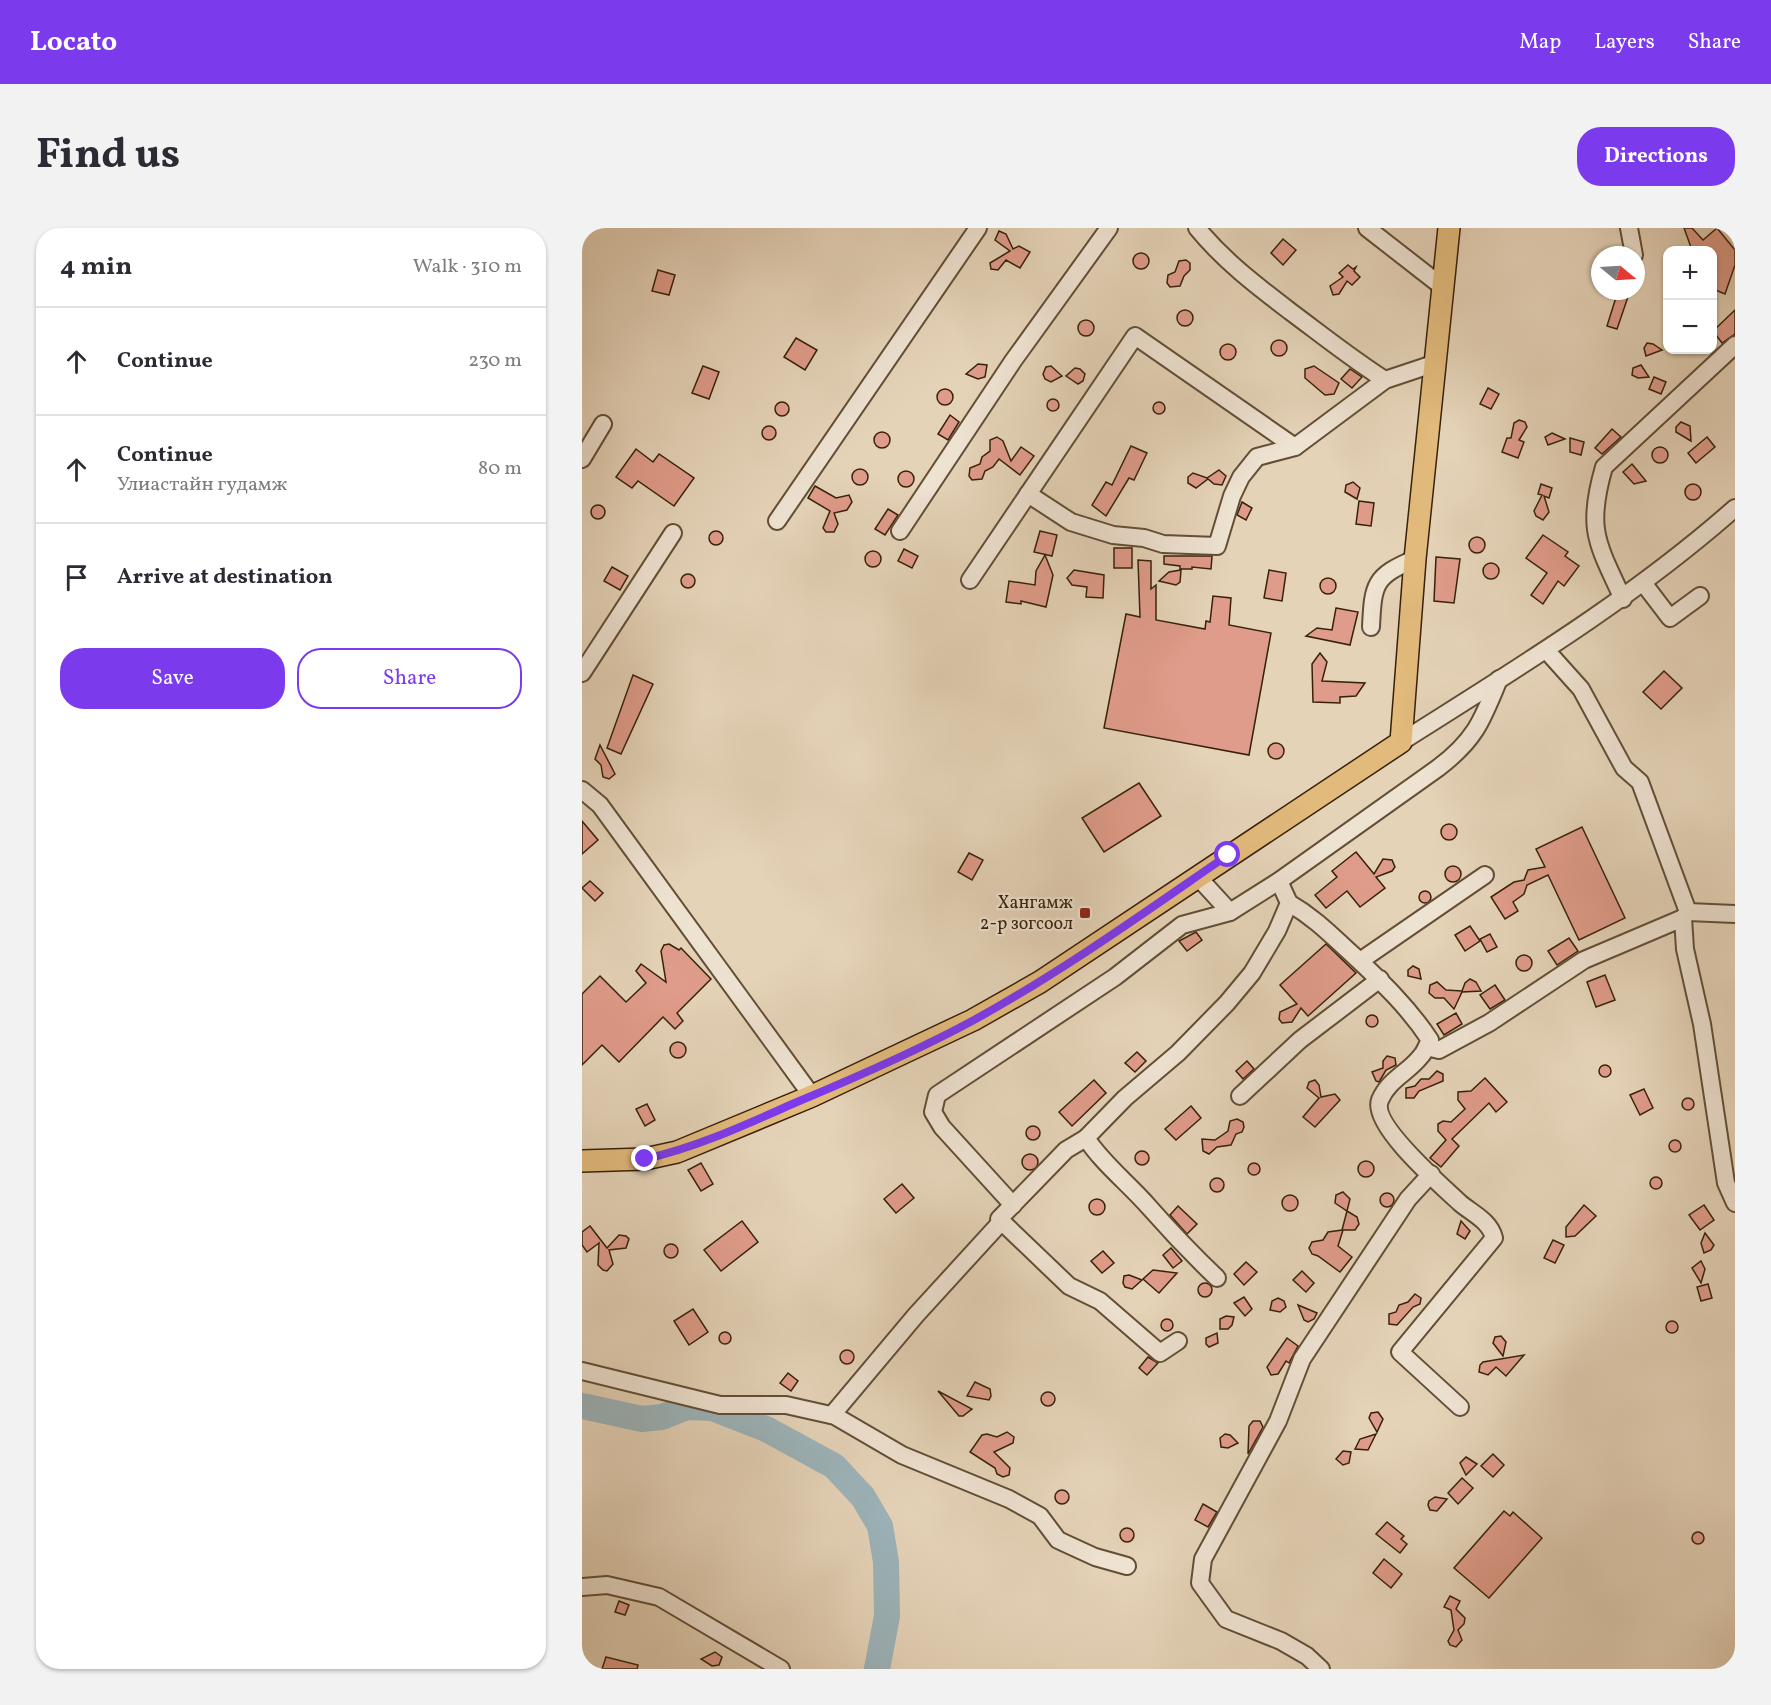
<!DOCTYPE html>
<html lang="en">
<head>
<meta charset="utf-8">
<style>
  body { margin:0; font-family:Vollkorn,serif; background:#f2f2f3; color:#2b2b33 }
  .controls { position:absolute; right:18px; top:18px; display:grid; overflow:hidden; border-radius:12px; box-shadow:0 2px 4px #0004 }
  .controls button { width:54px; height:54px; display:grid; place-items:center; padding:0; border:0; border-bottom:2px solid #e1e1e2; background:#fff; color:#2b2b33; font:30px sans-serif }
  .compass { position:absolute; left:1009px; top:18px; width:54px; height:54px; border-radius:50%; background:#fff; box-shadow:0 2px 4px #0004; rotate:108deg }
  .stop { position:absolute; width:18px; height:18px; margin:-14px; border:4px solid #7c3aed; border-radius:50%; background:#fff }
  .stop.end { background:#7c3aed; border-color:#fff; box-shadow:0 2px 6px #0008 }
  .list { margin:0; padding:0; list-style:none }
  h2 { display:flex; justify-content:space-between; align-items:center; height:78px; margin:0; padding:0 24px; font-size:26px }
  h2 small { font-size:20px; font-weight:400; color:#7c7c81 }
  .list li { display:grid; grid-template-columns:39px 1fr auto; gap:18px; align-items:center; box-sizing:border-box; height:108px; padding:0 24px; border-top:2px solid #e1e1e2 }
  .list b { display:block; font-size:22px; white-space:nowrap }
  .list p { margin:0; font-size:20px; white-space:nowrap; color:#7c7c81 }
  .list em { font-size:20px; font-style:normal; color:#7c7c81 }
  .actions { display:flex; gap:12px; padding:18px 24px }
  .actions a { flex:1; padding:14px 0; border:2px solid #7c3aed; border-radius:24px; text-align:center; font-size:21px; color:#7c3aed }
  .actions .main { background:#7c3aed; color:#fff }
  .icon { flex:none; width:33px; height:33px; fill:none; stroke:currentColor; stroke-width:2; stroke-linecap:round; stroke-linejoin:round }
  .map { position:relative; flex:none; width:1153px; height:1441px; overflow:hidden; border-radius:24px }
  header { display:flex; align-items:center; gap:36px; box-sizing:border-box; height:84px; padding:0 30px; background:#7c3aed; color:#fff }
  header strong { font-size:28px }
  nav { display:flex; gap:33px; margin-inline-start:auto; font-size:21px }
  .intro { display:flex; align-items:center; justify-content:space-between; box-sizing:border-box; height:144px; padding:0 36px }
  h1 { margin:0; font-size:42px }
  .button { padding:15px 27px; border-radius:24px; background:#7c3aed; color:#fff; font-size:21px; font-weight:700 }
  main { display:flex; gap:36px; padding:0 36px }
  aside { flex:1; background:#fff; border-radius:24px; box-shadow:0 2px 4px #0004 }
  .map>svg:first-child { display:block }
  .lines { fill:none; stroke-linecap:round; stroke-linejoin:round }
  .river { stroke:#9cb4ba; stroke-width:26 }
  .building { fill:#e09c8a; stroke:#37210b; stroke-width:1.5 }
  .minor-casing { stroke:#624e36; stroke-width:20 }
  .major-casing { stroke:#37210b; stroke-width:24 }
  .minor { stroke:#eee2d1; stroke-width:16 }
  .major { stroke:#e2ba7c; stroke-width:21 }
  .route { stroke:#7c3aed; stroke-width:8 }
  .poi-dot { fill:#8f2418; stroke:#eee2d1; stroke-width:2 }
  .labels { text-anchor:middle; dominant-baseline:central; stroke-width:4.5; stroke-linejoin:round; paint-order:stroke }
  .poi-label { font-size:18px; fill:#37210b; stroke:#eee2d1; text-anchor:end }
</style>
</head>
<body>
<header>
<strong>Locato</strong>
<nav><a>Map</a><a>Layers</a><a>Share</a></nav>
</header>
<div class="intro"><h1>Find us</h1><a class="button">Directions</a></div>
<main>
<aside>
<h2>4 min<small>Walk · 310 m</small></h2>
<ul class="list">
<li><svg class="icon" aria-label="ahead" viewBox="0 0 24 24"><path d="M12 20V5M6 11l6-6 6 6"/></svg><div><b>Continue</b></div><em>230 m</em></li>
<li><svg class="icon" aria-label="ahead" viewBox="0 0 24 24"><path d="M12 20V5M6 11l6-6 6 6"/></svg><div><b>Continue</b><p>Улиастайн гудамж</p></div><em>80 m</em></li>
<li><svg class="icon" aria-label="arrive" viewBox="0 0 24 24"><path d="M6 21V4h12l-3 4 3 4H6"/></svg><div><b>Arrive at destination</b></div></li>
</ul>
<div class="actions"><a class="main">Save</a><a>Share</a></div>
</aside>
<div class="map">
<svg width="1153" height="1441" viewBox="0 0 1153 1441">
  <rect width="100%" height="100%" fill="#e5d3b8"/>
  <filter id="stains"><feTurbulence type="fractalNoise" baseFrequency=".00333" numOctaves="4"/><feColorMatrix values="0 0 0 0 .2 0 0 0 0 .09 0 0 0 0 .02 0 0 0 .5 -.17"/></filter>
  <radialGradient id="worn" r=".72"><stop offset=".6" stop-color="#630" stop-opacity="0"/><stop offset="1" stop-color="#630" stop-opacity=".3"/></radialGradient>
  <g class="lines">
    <!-- river -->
    <path class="river" d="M0 1178 60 1191 80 1189 105 1179 130 1180 184 1201 252 1238 281 1269 298 1298 304 1334 305 1388 295 1441"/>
  </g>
  <!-- building -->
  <g class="building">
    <path d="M1102 0H1110L1121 12 1135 0 1153 22V37L1143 66 1131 61V22H1110Z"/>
    <path d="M417 3 424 6 431 21 437 18 448 24 438 40 424 32 416 42 409 41 408 35 428 23 413 12Z"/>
    <path d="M701 11 714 22 701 37 689 25Z"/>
    <circle cx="559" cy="33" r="8"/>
    <path d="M604 32 608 35V42L602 48 598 58 588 59 585 55 586 47 593 44 597 33Z"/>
    <path d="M766 37 771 41 774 39 772 43 778 49 770 57 765 53 757 66 751 67 748 58 761 49 757 45Z"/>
    <path d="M76 42 93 47 87 67 70 63Z"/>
    <path d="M1036 63H1048L1035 101 1025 98Z"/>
    <path d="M1153 82V106L1140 115 1131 103Z"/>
    <circle cx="603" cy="90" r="8"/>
    <circle cx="504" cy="100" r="8"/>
    <path d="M214 110 235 122 223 142 202 129Z"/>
    <circle cx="697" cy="120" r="8"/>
    <path d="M1065 115 1071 116 1080 122 1064 128 1062 120Z"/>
    <circle cx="646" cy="124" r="8"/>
    <path d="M396 136 405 137 403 149 396 151 384 146Z"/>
    <path d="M1059 137 1067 149 1056 150 1050 147 1051 140Z"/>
    <path d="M121 138 137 144 127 171 110 165Z"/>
    <path d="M469 138 480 148 469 154 463 151 461 146 464 139Z"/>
    <path d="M732 138 757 155 752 166 743 167 723 150V141Z"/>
    <path d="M493 140 498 141 503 146 501 153 496 156 484 148Z"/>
    <path d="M768 141 780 149 770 160 759 151Z"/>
    <path d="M1072 149 1084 154 1079 166 1067 161Z"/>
    <path d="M906 160 917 166 909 181 898 176Z"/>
    <circle cx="363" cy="169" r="8"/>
    <circle cx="471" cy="177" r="6"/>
    <circle cx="577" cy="180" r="6"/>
    <circle cx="200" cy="181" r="7"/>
    <path d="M368 187 377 194 366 212 356 206Z"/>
    <path d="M937 192 943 194 945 199 937 212 942 214 936 230 920 224 925 210H929L932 195Z"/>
    <path d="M1099 194 1108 198 1109 213 1094 204V199Z"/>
    <circle cx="187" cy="205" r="7"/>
    <path d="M1030 201 1039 209 1020 226 1013 220Z"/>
    <circle cx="300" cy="212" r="8"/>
    <path d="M970 205 983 211 966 217 963 209Z"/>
    <path d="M415 209 421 213 429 233 439 219 452 228 438 247 417 231 411 239 403 243 400 251 390 252 387 248 388 240 398 236 400 229 408 223V212Z"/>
    <path d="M1125 209 1133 219 1114 235 1106 225Z"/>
    <path d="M988 210 1002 214 999 227 988 224Z"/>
    <path d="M549 218 565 225 552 252 547 250 524 288 510 277 524 254 530 257Z"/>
    <circle cx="1078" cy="227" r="8"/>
    <path d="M54 221 71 234 77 226 112 250 92 278 56 253 50 260 34 249Z"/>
    <path d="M1050 236 1064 253 1052 256 1041 244Z"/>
    <circle cx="278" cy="249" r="8"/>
    <path d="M637 242 644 248 640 257 632 256 626 251 614 260 606 255V249L611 245 625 250Z"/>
    <circle cx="324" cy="251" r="8"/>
    <path d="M771 254 778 260 775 271 763 264 764 257Z"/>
    <path d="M959 256 970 260 967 270 962 268 967 284 961 292 954 288 952 283 960 267 956 266Z"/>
    <circle cx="1111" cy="264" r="8"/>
    <path d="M233 258 254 270 267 267 270 274 265 282 252 285 256 296 252 304H244L241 300 248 283 226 270Z"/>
    <path d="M777 273 792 275 789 298 774 296Z"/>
    <path d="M660 274 670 280 664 292 655 287Z"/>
    <circle cx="16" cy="284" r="7"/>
    <path d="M306 281 316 287 303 307 293 301Z"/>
    <path d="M458 303 475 307 470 328 452 324Z"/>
    <circle cx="134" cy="310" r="7"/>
    <path d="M961 307 986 324 983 328 997 338 982 358 976 353 961 376 949 367 965 345 944 330Z"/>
    <circle cx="895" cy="317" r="8"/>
    <rect x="532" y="320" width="18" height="20"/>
    <path d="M322 321 336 328 330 340 316 333Z"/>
    <circle cx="291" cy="331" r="8"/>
    <path d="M463 327 471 347 464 379 439 373V376L424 374 427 353 453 357 454 343Z"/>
    <path d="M582 328H630L629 341 610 339V341H598V338L582 336Z"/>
    <path d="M854 329 878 331 872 375 852 373Z"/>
    <path d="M556 332 569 333V361L574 357V392L623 401 624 393 628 394 631 368 649 370 647 397 689 405 667 527 522 500 544 386 558 389Z"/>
    <circle cx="909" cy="343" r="8"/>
    <path d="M30 339 46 348 38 362 22 353Z"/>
    <path d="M492 342 522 347 521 370 504 369 505 359 490 357 485 350Z"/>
    <path d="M599 342 598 354 594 357 577 353 587 344Z"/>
    <path d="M687 342 704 345 700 373 682 370Z"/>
    <circle cx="106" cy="353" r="7"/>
    <circle cx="746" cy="358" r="8"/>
    <path d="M754 380 776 384 768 417 724 408 735 400 750 402Z"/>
    <path d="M738 425 745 434 740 453 783 455 774 468 758 469V475L731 474 730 436Z"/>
    <path d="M1082 443 1100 460 1079 481 1061 464Z"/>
    <path d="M51 447 71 456 39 526 25 520Z"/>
    <circle cx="694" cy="523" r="8"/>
    <path d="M18 517 33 546 27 551 21 549 19 537 13 531Z"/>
    <path d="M557 555 579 588 522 624 500 590Z"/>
    <path d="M0 593 16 612 0 626Z"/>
    <circle cx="867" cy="604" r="8"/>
    <path d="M1000 599 1043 690 997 712 966 647 945 657 942 666 931 674 936 683 923 691 909 669 932 654 942 652 946 642 963 639 954 621Z"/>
    <path d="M774 624 792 646 801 631 810 632 813 639 810 643 794 649 803 660 778 679 765 663 744 680 733 667 755 649 750 643Z"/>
    <path d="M387 625 401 632 390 652 376 644Z"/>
    <circle cx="871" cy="646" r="8"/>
    <path d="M8 653 21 665 13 673 0 660Z"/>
    <circle cx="843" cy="669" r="6"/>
    <path d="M888 698 898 713 883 723 873 707Z"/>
    <path d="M614 704 620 712 605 723 597 713Z"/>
    <path d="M908 706 915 719 905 724 898 711Z"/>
    <path d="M987 710 996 723 975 737 966 723Z"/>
    <path d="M87 716 97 722 99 720 129 751 95 785 101 793 93 801 81 789 37 834 20 817 0 837V766L18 748 44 774 64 755 54 743 59 736 84 754 79 723 82 717Z"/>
    <path d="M744 716 774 745 726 788 719 780 710 794 700 795 697 791 698 784 715 776 698 757Z"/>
    <circle cx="942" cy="735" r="8"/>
    <path d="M831 738 837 741 839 751 826 748V742Z"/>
    <path d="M1023 747 1033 772 1014 779 1005 754Z"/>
    <path d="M888 751 894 754 899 763 880 764 872 781 862 770H853L847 765 848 757 855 754 864 762 880 763 883 755Z"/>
    <path d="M913 757 923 772 908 781 898 767Z"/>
    <path d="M874 785 880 796 862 807 855 796Z"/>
    <circle cx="790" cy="793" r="6"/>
    <circle cx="96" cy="822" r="8"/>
    <path d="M555 824 564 833 553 844 543 835Z"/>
    <path d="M805 828 813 830 814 837 804 842 797 854 794 853 790 844 801 840V833Z"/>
    <path d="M665 833 672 841 661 851 654 843Z"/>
    <circle cx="1023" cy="843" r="6"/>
    <path d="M855 843 861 846V853L837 863 832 870H824V860L833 858 839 851H847Z"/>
    <path d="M903 850 925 874 914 884 907 875 870 911 877 918 859 939 848 930 864 912 856 903V896L861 893 869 894 883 881 876 872V864L889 863Z"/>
    <path d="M512 852 524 865 490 898 477 884Z"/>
    <path d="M733 852 737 857 739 869 753 866 758 872 733 899 721 889 737 870 725 860 727 854Z"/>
    <path d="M1062 861 1071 880 1058 887 1048 867Z"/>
    <circle cx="1106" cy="876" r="6"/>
    <path d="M65 876 73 892 63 898 54 881Z"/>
    <path d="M609 878 619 890 594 912 583 901Z"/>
    <path d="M655 891 661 894 662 899 660 904 654 906 649 917 635 919 627 926 621 923 620 911 633 912 646 903 648 893Z"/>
    <circle cx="451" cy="905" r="7"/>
    <circle cx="1093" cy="918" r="6"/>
    <circle cx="560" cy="930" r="7"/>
    <circle cx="448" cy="934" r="8"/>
    <circle cx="784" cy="941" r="8"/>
    <circle cx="672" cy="941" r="6"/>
    <path d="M119 935 131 956 119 963 106 942Z"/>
    <circle cx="1074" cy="955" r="6"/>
    <circle cx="635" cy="957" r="7"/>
    <path d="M320 956 332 970 314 985 302 971Z"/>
    <path d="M761 964 768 971 765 983 753 975 754 967Z"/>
    <circle cx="805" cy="972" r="7"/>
    <circle cx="708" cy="975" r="8"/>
    <circle cx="515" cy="979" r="8"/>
    <path d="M1002 977 1014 988 993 1008 984 1009V999Z"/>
    <path d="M1122 977 1132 992 1118 1002 1107 987Z"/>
    <path d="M596 978 615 996 605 1006 588 987Z"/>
    <path d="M765 983 775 989 777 996 773 1002H761L756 1018 770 1029 758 1044 736 1028 730 1026 727 1020 730 1014 741 1012 746 1004 760 1002Z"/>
    <path d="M160 993 176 1014 139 1043 122 1022Z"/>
    <path d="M879 993 888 1003 883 1011 875 1006Z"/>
    <path d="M8 998 25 1020 37 1007 44 1008 47 1011 44 1020 27 1022 31 1036 25 1043 21 1042 16 1037 17 1015 5 1024 0 1017V1004Z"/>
    <path d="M1123 1005 1132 1017 1129 1022 1122 1025 1119 1015Z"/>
    <path d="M971 1012 982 1017 973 1035 962 1030Z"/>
    <circle cx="89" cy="1023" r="7"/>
    <path d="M589 1020 600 1033 591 1040 581 1027Z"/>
    <path d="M521 1023 532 1035 520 1045 509 1033Z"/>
    <path d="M1119 1033 1123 1041 1119 1055 1110 1040Z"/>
    <path d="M664 1034 675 1044 662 1057 652 1046Z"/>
    <path d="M571 1042 595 1045 577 1065 561 1051Z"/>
    <path d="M720 1043 732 1055 724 1064 711 1052Z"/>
    <path d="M547 1047 560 1052 550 1061 543 1059 541 1055 542 1048Z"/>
    <circle cx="623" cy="1062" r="7"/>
    <path d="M1126 1056 1130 1070 1119 1073 1115 1059Z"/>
    <path d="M833 1066 839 1070 838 1076 831 1079 815 1097 807 1096V1086L814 1084 817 1077 826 1074Z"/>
    <path d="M662 1069 670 1081 663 1088 652 1075Z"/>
    <path d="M696 1070 702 1073 704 1079 698 1084 688 1082 690 1073Z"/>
    <path d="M716 1077 735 1085 732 1091 726 1094 722 1092Z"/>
    <path d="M111 1081 126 1104 107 1117 92 1093Z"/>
    <path d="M644 1088 652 1089 650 1097 646 1101H638V1091Z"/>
    <circle cx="585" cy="1097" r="6"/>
    <circle cx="1090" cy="1099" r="6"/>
    <circle cx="143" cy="1110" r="6"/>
    <path d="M635 1105 636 1115 627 1119 624 1116V1110Z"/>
    <path d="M919 1108 924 1114 921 1128 911 1115 913 1109Z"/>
    <path d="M705 1110 716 1118 707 1135 704 1133 696 1146 689 1147 685 1139Z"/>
    <circle cx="265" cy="1129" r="7"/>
    <path d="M942 1127 924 1148 914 1139 906 1147 897 1144 898 1137 901 1134Z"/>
    <path d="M566 1129 576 1135 565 1147 557 1140Z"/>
    <path d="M206 1145 216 1153 209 1163 198 1155Z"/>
    <path d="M393 1154 408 1161 409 1168 407 1172 385 1168Z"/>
    <path d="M356 1163 390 1181 381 1188H377Z"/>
    <circle cx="466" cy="1171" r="7"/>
    <path d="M796 1184 801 1191 795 1204 787 1190 789 1185Z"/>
    <path d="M671 1193H678L681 1199 666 1226 667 1198Z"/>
    <path d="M425 1204 432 1209 431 1215 412 1224 428 1240 427 1247 421 1249 415 1246 413 1240 388 1224 400 1207 405 1206 415 1209Z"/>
    <path d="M643 1206 648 1207 656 1215 646 1220 639 1219 638 1210Z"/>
    <path d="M794 1206 786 1222 773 1221 778 1211Z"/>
    <path d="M761 1223 769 1224 767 1235 761 1237 754 1231Z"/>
    <path d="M911 1226 922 1237 911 1249 899 1238Z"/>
    <path d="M884 1229 895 1236 884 1247 878 1235Z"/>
    <path d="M880 1250 891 1260 876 1276 866 1265Z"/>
    <circle cx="480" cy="1269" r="7"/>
    <path d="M853 1269 865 1271 855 1283 848 1282 846 1277 847 1273Z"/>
    <path d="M621 1276 635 1284 626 1299 613 1292Z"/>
    <path d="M922 1283 928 1288 931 1284 960 1310 907 1370 872 1340Z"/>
    <path d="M805 1294 822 1308 819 1311 825 1316 818 1325 794 1306Z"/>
    <circle cx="545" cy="1307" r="7"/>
    <circle cx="1116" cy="1310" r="6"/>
    <path d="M802 1331 820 1346 809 1360 791 1345Z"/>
    <path d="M868 1368 878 1373 874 1381 883 1390 882 1396 876 1402 880 1412 874 1419 868 1417 866 1413 872 1402 869 1382 862 1379Z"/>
    <path d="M37 1373 47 1377 43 1387 33 1384Z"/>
    <path d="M133 1424 140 1429 137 1437 130 1438 119 1431Z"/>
    <path d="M24 1429 56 1437 55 1441H20Z"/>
  </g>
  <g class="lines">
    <!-- minor casing -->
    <g class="minor-casing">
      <g id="minor">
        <path d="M615 0C642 33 675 58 709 84 740 107 770 131 803 152"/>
        <path d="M785 0 862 60"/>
        <path d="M1047 0 1052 27"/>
        <path d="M0 231 21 196"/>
        <path d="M446 266 489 294 531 307 562 310 581 316 635 318 650 268 659 249 675 229 713 219 803 152 854 135"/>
        <path d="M195 293 396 0"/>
        <path d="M318 303 431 133 527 0"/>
        <path d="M388 352 553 108 713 219"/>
        <path d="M1062 356 1088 390 1118 368"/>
        <path d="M1041 371C1015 315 1004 301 1022 239L1153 117"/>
        <path d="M789 399C791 356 792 348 833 331"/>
        <path d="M964 422 999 461 1042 540 1058 554 1106 684 1101 690"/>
        <path d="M0 445 91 305"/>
        <path d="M819 514C934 441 1050 371 1153 280"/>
        <path d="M0 562 18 577 230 868"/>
        <path d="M615 648 648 684"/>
        <path d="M707 675C733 690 750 708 771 727 800 754 827 780 848 812 845 817 843 824 839 828 826 845 807 851 798 872 788 896 860 958 878 975 891 986 908 993 912 1010L818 1124 878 1179"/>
        <path d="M1106 684 1153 686"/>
        <path d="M778 733 903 647"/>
        <path d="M845 819 857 822 907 795 1002 732 1101 690 1103 721 1120 796 1144 955 1153 975"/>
        <path d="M658 868 718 812 798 751"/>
        <path d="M504 910 484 922 417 991 487 1058 518 1073 578 1125 596 1113"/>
        <path d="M431 977 360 899 351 884 355 867 533 749 600 697 648 684 697 653 856 540C893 512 900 493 917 451"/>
        <path d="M635 1050C611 1027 589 1004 567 979 546 955 521 936 504 910L543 870 596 825 645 775 670 745 695 703 707 675 697 653"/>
        <path d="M0 1143 138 1177H204L253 1188 320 1227 427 1271 458 1288 476 1312 513 1329 545 1338"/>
        <path d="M250 1187 334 1087 419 994"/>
        <path d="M0 1359 25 1357 77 1369 199 1441"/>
        <path d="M739 1441 725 1428 699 1413 644 1391 618 1355 621 1331 696 1193 720 1131 826 971 849 946"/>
      </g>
    </g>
    <!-- major casing -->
    <g class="major-casing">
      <path id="major" d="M0 933 63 931 95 924 230 868 391 792 458 754 819 514 833 331 867 0"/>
    </g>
    <!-- minor -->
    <use href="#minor" class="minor"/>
    <!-- major -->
    <use href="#major" class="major"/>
  </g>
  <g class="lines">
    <!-- route -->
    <path class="route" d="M63 931C116 919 165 896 215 874 275 849 335 823 392 792 481 743 563 684 646 627"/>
  </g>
  <!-- markers -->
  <rect class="poi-dot" x="497" y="679" width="12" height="12" rx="3"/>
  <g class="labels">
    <!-- poi labels -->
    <g class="poi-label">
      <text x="491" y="675">Хангамж<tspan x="491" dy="21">2-р зогсоол</tspan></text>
    </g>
  </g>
  <rect width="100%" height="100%" filter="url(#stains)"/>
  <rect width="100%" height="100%" fill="url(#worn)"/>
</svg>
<div class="controls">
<button>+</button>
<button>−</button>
</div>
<svg class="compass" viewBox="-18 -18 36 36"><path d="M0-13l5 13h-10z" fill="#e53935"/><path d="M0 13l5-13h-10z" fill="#7c7c81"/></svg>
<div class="stop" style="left:646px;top:627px"></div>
<div class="stop end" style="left:63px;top:931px"></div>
</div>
</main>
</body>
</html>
